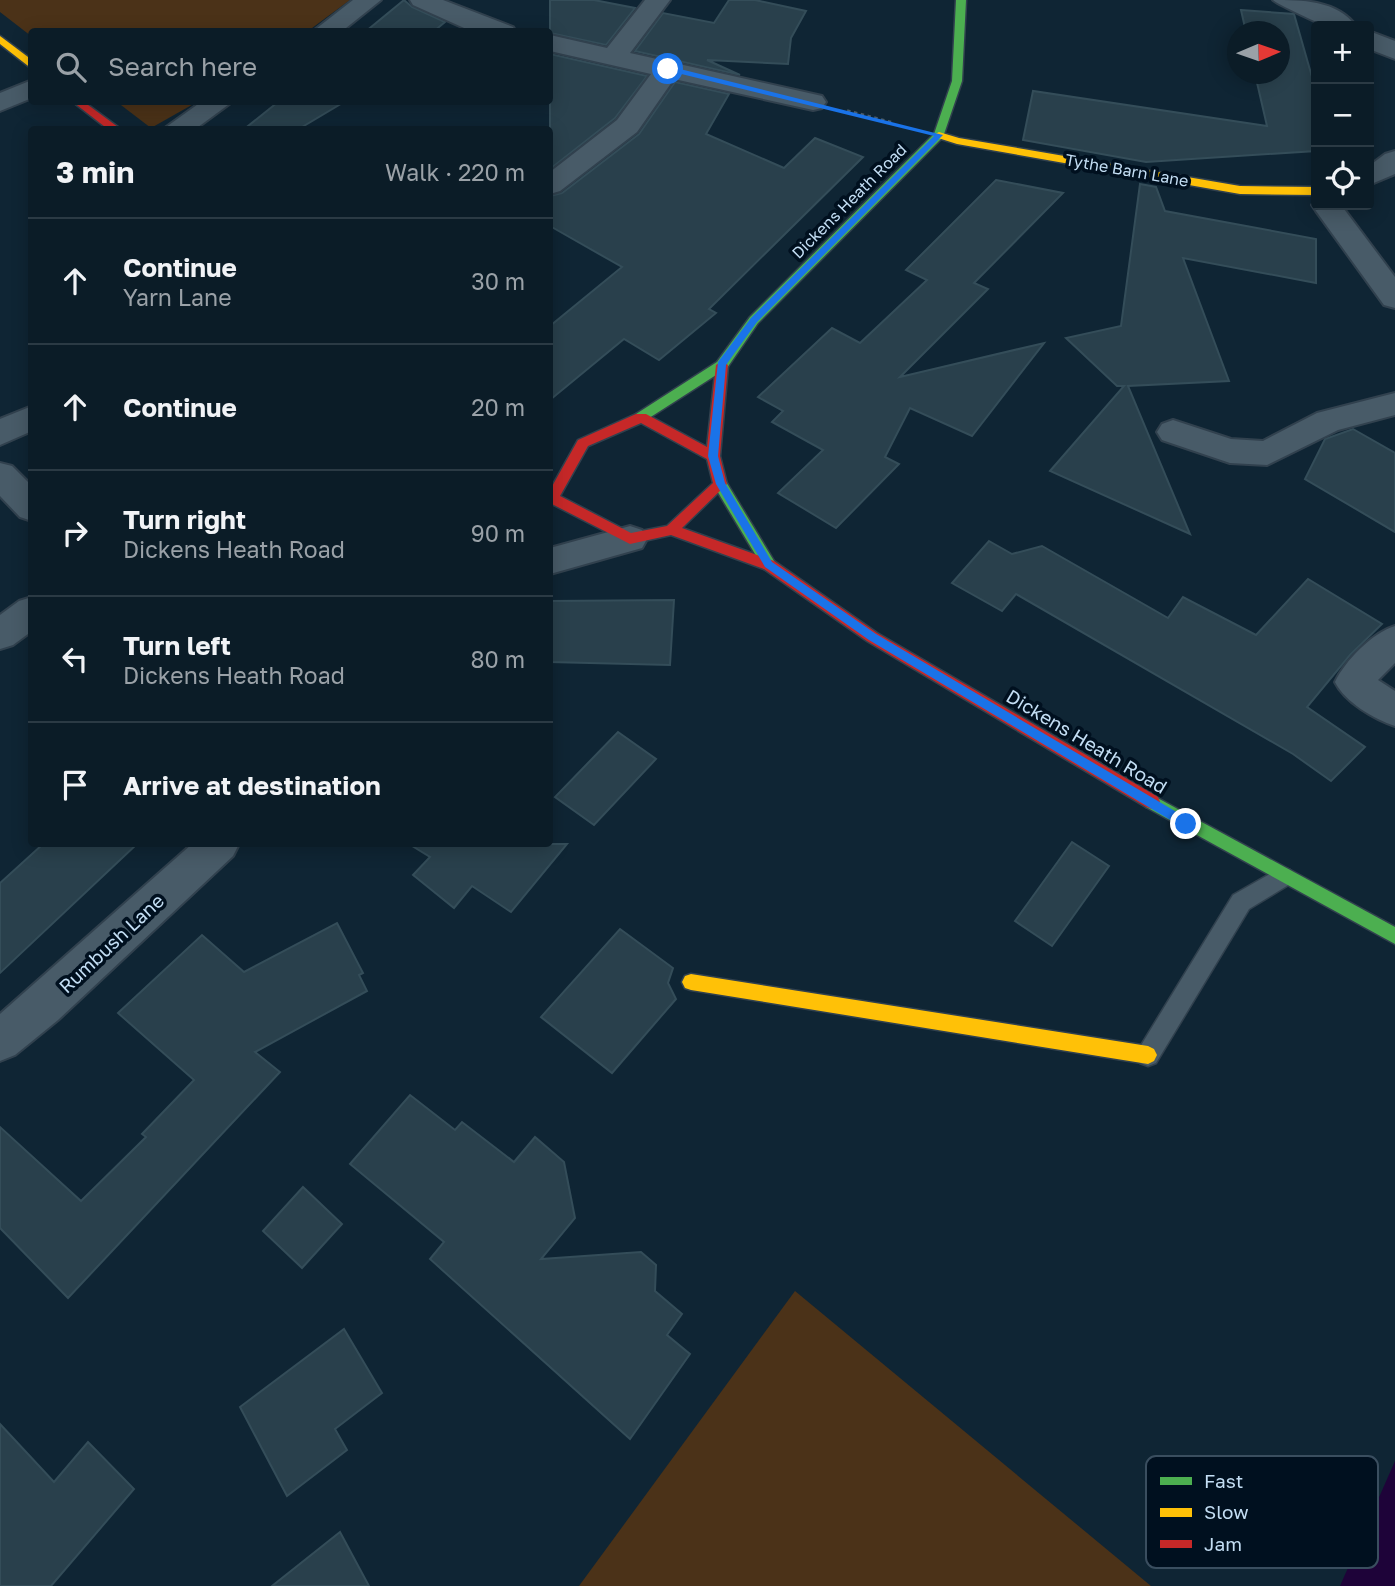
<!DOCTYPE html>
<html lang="en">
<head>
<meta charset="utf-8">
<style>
  body { margin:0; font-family:"Golos Text",sans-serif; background:#192933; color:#f1f3f6 }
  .controls { position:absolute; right:21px; top:21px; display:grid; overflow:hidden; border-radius:7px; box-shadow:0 4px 18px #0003 }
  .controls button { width:63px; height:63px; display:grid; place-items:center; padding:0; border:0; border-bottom:2px solid #2b3a44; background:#0b1c27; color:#f1f3f6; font:35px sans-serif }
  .compass { position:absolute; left:1227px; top:21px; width:63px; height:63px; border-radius:50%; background:#0b1c27; box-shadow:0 4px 18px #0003; rotate:88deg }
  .stop { position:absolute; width:21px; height:21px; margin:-16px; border:5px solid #1a73e8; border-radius:50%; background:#fff }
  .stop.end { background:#1a73e8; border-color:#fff; box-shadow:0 2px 7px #0008 }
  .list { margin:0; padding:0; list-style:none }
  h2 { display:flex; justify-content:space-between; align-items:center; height:91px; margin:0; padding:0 28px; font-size:30px }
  h2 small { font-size:23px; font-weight:400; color:#9aa1a7 }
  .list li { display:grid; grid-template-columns:46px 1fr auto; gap:21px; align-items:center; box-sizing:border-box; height:126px; padding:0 28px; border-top:2px solid #2b3a44 }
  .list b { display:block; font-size:26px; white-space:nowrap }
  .list p { margin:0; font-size:23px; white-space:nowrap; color:#9aa1a7 }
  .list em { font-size:23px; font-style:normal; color:#9aa1a7 }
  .icon { flex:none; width:38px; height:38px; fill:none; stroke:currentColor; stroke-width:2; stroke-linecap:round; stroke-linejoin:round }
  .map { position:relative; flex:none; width:1395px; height:1586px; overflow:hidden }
  .search { position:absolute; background:#0b1c27; box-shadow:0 4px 18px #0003; left:28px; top:28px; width:525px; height:77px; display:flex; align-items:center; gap:18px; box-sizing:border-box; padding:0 24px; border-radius:7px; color:#9aa1a7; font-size:26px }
  .panel { position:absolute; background:#0b1c27; box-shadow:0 4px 18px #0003; left:28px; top:126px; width:525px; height:721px; border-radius:7px }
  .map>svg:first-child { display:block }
  .green { fill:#4b3218 }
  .water { fill:#1e0339 }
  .building { fill:#29404c; stroke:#344d59; stroke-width:2 }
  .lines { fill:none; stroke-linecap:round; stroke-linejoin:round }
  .lane-casing { stroke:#31414e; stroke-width:3 }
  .street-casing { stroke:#31414e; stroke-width:4 }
  .fast-casing { stroke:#31414e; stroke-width:3 }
  .slow-casing { stroke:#31414e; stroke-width:3 }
  .jam-casing { stroke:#31414e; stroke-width:3 }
  .path { stroke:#4c5d6a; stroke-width:3.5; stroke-dasharray:3.5 3.5; stroke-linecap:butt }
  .lane { fill:#485b68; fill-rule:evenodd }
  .street { fill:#485b68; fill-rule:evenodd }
  .fast { fill:#4caf50; fill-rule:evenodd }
  .slow { fill:#ffc107; fill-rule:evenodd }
  .jam { fill:#c62828; fill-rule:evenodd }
  .route { fill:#1a73e8 }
  .labels { text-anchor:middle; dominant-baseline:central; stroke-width:7; stroke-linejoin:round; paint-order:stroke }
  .far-street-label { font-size:16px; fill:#c3def4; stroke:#00101f }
  .street-label { font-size:19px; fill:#c3def4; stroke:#00101f }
  .key { fill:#00101f; stroke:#3a4e5f; stroke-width:2 }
  .key-label { font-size:19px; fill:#c3def4 }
</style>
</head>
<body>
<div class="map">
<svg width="1395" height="1586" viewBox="0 0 1395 1586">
  <rect width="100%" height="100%" fill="#0f2534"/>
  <!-- green -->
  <g class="green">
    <path d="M0 0H350L308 31 32 32 31 36 0 12Z"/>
    <path d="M117 102H197L151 128Z"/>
    <path d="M795 1291 1151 1586H579Z"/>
  </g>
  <!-- water -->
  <path class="water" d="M1395 1461V1586H1340Z"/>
  <!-- building -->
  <g class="building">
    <path d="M404 0 412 7 445 22 433 32H365Z"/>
    <path d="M550 0H594L635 8 606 45 550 33Z"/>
    <path d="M729 0H755L806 11 791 38 788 64 707 60 740 75 635 51 663 13 714 23Z"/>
    <path d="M1241 10 1294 14 1316 91V151L1146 162 1023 140 1033 91 1267 126 1255 74H1279V32H1246Z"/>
    <path d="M550 54 647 76 615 118 550 169Z"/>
    <path d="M675 82 729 94 706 134 784 168 815 138 863 157 709 309 716 313 659 360 624 339 550 400V326L622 267 550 226V196L562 193 639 134Z"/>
    <path d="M278 102H344L297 130H243Z"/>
    <path d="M996 180 1063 193 974 283 988 289 900 377 1044 343 972 436 910 408 885 457 899 464 836 528 778 493 823 450 772 422 783 411 758 397 832 328 860 343 927 280 906 270Z"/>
    <path d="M1140 184 1156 187 1165 211 1316 239V283L1183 258 1229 381 1128 386 1190 534 1050 471 1124 386H1117L1066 338 1121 326Z"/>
    <path d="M1353 429 1395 453V532L1305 479 1325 439Z"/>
    <path d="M989 541 1012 554 1042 546 1168 618 1183 597 1256 635 1308 579 1382 624 1350 655 1307 707 1365 747 1331 781 1293 754 1016 594 1002 611 952 583Z"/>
    <path d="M674 600 670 665 550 662V601Z"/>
    <path d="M618 732 656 759 594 825 555 797Z"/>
    <path d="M1072 842 1109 866 1052 946 1015 921Z"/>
    <path d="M43 844H137L0 973V883Z"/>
    <path d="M409 844H567L511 912 472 886 454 908 413 875 430 857Z"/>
    <path d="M337 923 363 973 359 975 367 991 255 1052 280 1072 68 1298 0 1228V1127L81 1201 146 1137 142 1134 194 1080 118 1013 202 935 244 972Z"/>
    <path d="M620 929 673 968 668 983 676 999 612 1073 541 1017Z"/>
    <path d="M410 1095 455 1130 462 1122 514 1162 535 1137 564 1162 575 1218 541 1259 641 1252 656 1265 655 1291 682 1314 667 1335 690 1354 630 1439 430 1259 444 1242 350 1164Z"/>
    <path d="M303 1187 342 1224 302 1268 263 1231Z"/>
    <path d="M344 1329 382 1393 335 1429 347 1450 287 1496 240 1407Z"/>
    <path d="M0 1424 54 1482 88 1442 134 1489 51 1586H0Z"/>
    <path d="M340 1532 369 1586H272Z"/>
  </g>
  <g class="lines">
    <!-- lane casing -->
    <g class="lane-casing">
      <path id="lane" d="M1282 867 1290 870 1293 877 1290 884 1249 909 1156 1063 1148 1066 1140 1063 1136 1055 1140 1047 1233 895Z"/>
    </g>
    <!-- street casing -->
    <g class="street-casing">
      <g id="street">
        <path d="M353 0H381L341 32H312Z"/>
        <path d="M410 0H443L513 27 516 32H473L413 5Z"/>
        <path d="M645 0H670L630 53 822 96 826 102 822 108 813 110 674 79 637 132 560 191 550 194V172L617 120 651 74 550 51V35L607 48Z"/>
        <path d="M1273 0C1301 0 1337 0 1356 26 1347 26 1336 28 1327 26 1322 25 1275 3 1273 0Z"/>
        <path d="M1369 31 1395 41V59L1369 49Z"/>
        <path d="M32 80V98L0 111V93Z"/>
        <path d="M201 102H232L194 130H162Z"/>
        <path d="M1395 151V174L1369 185V166L1385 154Z"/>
        <path d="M1316 199V205H1341L1395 277V308L1384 305 1316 211 1312 205Z"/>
        <path d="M1395 393V415L1338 430 1267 465 1230 463 1162 440 1157 432 1162 424 1173 420 1231 439 1263 441 1317 413Z"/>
        <path d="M32 406V431L0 445V419Z"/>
        <path d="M0 463 12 466 32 486V521L20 517 0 496Z"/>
        <path d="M630 526 642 530 647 539 642 548 550 574V548Z"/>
        <path d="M32 597V631L13 645 0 649V615L19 601Z"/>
        <path d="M1395 626V663L1378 680 1395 691V726C1374 719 1345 702 1335 682 1345 661 1372 633 1395 626Z"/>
        <path d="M192 844H239L233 856 58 1020 15 1055 0 1061V1014Z"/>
      </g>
    </g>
    <!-- fast casing -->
    <g class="fast-casing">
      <g id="fast">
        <path d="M956 0H966L962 81 943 137 758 323 727 368 646 420H636V414L717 362 750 317 934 134 952 81Z"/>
        <path d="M720 479 725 480 774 561 776 565 774 569H764L713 484Z"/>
        <path d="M1152 795 1395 927V944L1146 807 1144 802 1146 797Z"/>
      </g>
    </g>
    <!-- slow casing -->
    <g class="slow-casing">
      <g id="slow">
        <path d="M0 36 32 60V69L0 44Z"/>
        <path d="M939 132 959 138 1240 186 1316 187V195L1240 194 957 144 935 137 933 135Z"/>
        <path d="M691 974 1148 1046 1154 1049 1157 1055 1154 1061 1148 1064 691 990 685 988 682 982 685 976Z"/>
      </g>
    </g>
    <!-- jam casing -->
    <g class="jam-casing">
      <g id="jam">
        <path d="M73 102H84L122 130H109Z"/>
        <path d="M722 361 728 365 720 456 727 484 682 528 774 561 877 633 1158 797 1160 802 1158 807 1152 809 1146 807 867 641 764 569 671 535 630 544 550 503V490L578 440 636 414H646L707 447 716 365ZM641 423 707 459 713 483 667 526 631 533 560 496 588 446Z"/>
      </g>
    </g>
    <!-- path -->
    <path class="path" d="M847 111 893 123"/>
    <!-- lane -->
    <use href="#lane" class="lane"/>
    <!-- street -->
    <use href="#street" class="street"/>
    <!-- fast -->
    <use href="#fast" class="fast"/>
    <!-- slow -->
    <use href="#slow" class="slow"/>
    <!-- jam -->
    <use href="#jam" class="jam"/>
  </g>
  <!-- route -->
  <path class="route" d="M668 66 943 135 757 322 726 365 718 456 725 483 772 562 876 634 1190 820V827H1182L869 640 765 567 716 484 708 456 718 362 751 318 934 136 665 70Z"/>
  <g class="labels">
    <!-- far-street labels -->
    <g class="far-street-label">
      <text transform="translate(1127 170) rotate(10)">Tythe Barn Lane</text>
      <text transform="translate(849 201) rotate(-45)">Dickens Heath Road</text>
    </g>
    <!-- street labels -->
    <g class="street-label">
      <text transform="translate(1087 741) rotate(31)">Dickens Heath Road</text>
      <text transform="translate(111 943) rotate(-43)">Rumbush Lane</text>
    </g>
  </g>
  <!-- legend -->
  <rect x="1146" y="1456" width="232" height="112" rx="10" class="key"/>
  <rect x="1160" y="1477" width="32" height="8" fill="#4caf50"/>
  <rect x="1160" y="1508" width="32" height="9" fill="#ffc107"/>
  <rect x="1160" y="1540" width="32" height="8" fill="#c62828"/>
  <g class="key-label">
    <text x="1204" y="1488">Fast</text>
    <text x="1204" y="1519">Slow</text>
    <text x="1204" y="1551">Jam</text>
  </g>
</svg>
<div class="controls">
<button>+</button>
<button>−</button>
<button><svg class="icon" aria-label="locate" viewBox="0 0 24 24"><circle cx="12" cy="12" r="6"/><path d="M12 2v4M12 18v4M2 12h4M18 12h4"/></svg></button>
</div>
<svg class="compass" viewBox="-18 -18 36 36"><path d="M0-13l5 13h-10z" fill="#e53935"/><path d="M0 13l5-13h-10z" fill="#9aa1a7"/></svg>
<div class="stop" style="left:668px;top:69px"></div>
<div class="stop end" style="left:1186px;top:824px"></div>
<div class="search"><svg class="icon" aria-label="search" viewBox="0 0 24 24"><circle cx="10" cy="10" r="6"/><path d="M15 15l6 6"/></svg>Search here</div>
<section class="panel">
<h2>3 min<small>Walk · 220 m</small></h2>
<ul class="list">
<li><svg class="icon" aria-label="ahead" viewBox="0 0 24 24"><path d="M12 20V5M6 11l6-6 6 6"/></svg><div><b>Continue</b><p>Yarn Lane</p></div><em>30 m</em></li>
<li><svg class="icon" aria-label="ahead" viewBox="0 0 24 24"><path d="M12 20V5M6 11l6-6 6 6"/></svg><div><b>Continue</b></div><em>20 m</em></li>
<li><svg class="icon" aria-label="right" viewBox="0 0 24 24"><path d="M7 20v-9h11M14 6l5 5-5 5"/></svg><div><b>Turn right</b><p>Dickens Heath Road</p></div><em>90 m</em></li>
<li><svg class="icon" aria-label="left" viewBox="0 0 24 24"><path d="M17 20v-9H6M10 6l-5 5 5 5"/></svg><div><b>Turn left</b><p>Dickens Heath Road</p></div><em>80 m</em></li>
<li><svg class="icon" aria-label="arrive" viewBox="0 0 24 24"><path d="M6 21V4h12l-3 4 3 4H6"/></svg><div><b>Arrive at destination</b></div></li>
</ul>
</section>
</div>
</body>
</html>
